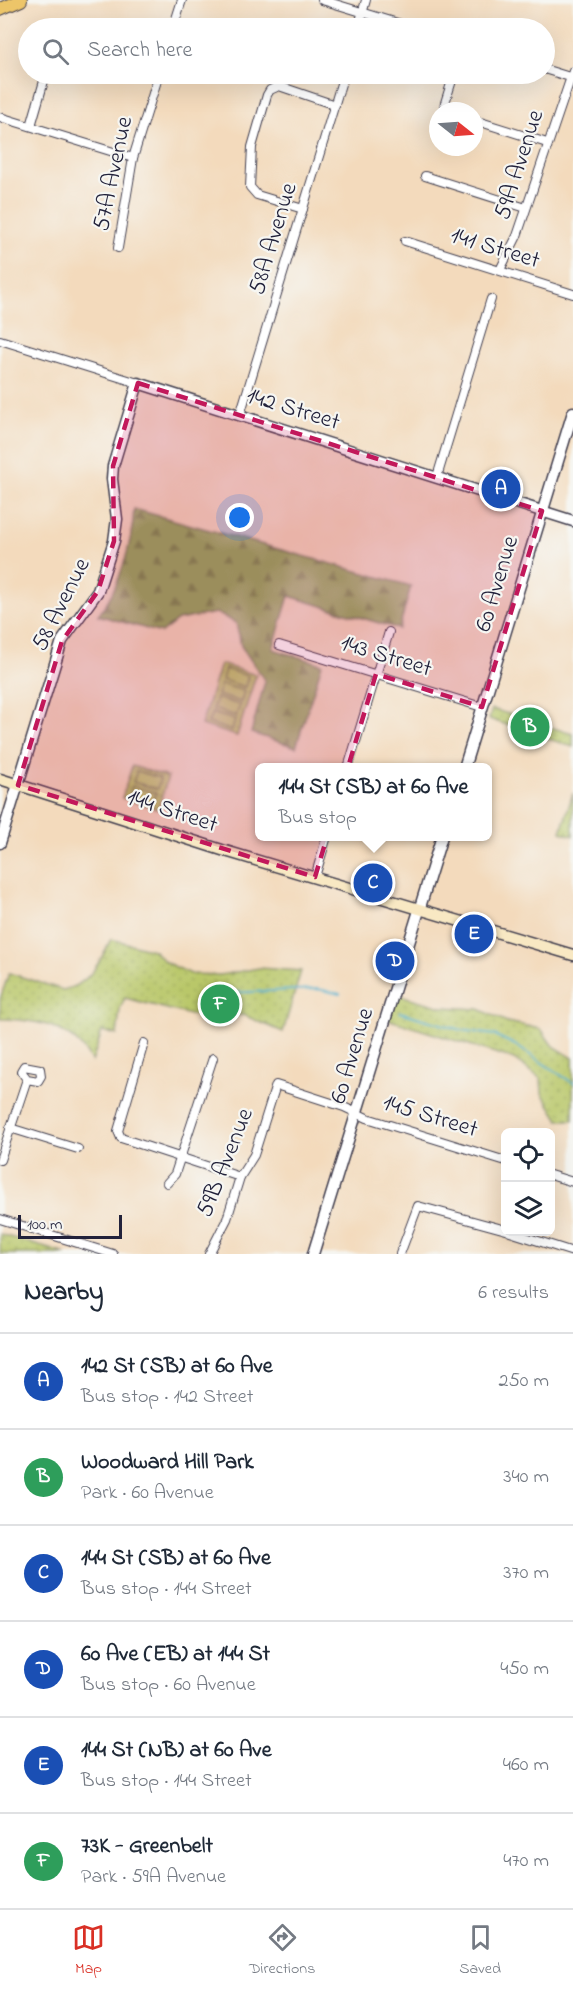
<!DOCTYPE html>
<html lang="en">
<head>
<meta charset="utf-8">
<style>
  body { margin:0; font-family:"Indie Flower",sans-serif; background:#f6f6f7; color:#1f2937 }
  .controls { position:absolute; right:18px; bottom:18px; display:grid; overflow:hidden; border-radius:9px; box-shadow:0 6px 24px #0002 }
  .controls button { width:54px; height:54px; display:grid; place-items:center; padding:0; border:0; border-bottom:2px solid #e0e1e3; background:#fff; color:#1f2937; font:30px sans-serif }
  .compass { position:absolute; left:429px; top:102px; width:54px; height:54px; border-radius:50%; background:#fff; box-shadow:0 6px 24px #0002; rotate:107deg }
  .scale { position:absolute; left:18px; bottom:15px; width:104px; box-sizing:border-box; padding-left:6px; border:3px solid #22223b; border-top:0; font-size:16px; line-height:21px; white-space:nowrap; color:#22223b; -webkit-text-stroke:4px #f6f6f2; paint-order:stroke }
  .you { position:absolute; left:240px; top:518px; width:21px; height:21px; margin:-15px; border:4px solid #fff; border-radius:50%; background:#1a73e8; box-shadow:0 0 0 9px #1a73e833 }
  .badge { display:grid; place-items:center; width:39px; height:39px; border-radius:50%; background:#d93025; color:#fff; font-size:20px; font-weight:700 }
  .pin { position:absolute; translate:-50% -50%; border:3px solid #fff; box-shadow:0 2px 6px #0006 }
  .popup { position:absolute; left:255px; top:763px; width:237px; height:78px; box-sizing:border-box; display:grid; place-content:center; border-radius:9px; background:#fff; filter:drop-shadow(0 2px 4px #0005); font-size:20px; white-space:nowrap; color:#747a83 }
  .popup b { font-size:22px; color:#1f2937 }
  .popup::after { content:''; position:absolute; left:50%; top:100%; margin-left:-12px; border:12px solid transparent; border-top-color:#fff }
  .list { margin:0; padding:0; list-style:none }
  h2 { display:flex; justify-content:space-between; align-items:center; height:78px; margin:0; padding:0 24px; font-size:26px }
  h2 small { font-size:20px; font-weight:400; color:#747a83 }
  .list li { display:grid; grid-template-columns:39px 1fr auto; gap:18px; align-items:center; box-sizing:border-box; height:96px; padding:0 24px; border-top:2px solid #e0e1e3 }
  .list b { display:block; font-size:22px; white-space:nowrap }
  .list p { margin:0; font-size:20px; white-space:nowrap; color:#747a83 }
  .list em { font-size:20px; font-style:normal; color:#747a83 }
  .icon { flex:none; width:33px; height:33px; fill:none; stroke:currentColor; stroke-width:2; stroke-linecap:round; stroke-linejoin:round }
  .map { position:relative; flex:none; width:573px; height:1254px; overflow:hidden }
  .search { position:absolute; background:#fff; box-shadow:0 6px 24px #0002; left:18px; right:18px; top:18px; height:66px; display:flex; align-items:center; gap:15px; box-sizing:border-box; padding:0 21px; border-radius:33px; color:#747a83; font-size:22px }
  .sheet { height:654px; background:#fff }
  nav { display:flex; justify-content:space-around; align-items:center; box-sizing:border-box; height:84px; border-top:2px solid #e0e1e3; background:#fff; font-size:16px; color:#747a83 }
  nav a { display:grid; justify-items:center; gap:3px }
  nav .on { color:#d93025 }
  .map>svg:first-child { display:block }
  .forest { fill:url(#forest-firs); stroke:#5a674c; stroke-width:1.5 }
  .park { fill:url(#park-dots); stroke:#6e7452; stroke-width:1.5 }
  .pitch { fill:#b9c769; stroke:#6e7452; stroke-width:1.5 }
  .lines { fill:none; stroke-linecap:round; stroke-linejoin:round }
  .stream { stroke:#49acc9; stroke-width:2 }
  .minor-casing { stroke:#413e4e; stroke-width:10 }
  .tertiary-casing { stroke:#413e4e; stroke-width:13 }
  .secondary-casing { stroke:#413e4e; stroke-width:13 }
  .primary-casing { stroke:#413e4e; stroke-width:14 }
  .minor { stroke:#fff; stroke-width:8 }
  .tertiary { stroke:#fff; stroke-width:10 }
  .secondary { stroke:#f8e8c3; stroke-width:10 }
  .primary { stroke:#edc569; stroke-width:12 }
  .marked { fill:#c2185b; fill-opacity:0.2; stroke:#c2185b; stroke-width:4.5; stroke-dasharray:12 8; stroke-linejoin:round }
  .labels { text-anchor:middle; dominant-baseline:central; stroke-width:4.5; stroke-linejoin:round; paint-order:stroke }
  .street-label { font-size:24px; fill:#22223b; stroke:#f6f6f2 }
</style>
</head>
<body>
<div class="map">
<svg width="573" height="1254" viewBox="0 0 573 1254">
  <defs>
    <pattern id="forest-firs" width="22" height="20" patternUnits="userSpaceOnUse" patternTransform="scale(1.5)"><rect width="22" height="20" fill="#92ac5d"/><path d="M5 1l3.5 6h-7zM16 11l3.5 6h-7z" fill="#778c4e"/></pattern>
    <pattern id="park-dots" width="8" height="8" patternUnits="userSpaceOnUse" patternTransform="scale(1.5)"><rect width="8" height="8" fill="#b9c769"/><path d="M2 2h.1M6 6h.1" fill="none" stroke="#9fab5c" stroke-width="1.8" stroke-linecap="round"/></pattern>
  </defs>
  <rect width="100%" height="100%" fill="#f6f6f2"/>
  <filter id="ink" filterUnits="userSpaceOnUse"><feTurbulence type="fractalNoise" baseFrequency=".0167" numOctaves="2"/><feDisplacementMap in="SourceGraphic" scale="12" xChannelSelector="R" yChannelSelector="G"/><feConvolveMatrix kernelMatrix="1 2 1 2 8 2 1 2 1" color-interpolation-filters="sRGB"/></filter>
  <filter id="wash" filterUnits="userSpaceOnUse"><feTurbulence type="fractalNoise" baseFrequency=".008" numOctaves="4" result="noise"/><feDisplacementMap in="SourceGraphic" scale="24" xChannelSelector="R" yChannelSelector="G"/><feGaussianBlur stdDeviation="1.35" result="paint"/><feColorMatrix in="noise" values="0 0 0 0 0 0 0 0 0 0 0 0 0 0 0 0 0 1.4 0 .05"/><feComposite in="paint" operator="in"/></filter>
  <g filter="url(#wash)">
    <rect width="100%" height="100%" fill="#f3dabc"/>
    <!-- forest -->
    <path class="forest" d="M134 509 411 586 399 629 289 596 273 649 322 664 296 747 251 733 265 681 241 646 236 623 216 613 178 620 161 633 98 615C120 588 132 544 134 509Z"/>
    <!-- park -->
    <g class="park">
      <path d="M220 664 256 675 237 736 201 725Z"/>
      <path d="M492 709 573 734V747L489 719Z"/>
      <path d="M132 766 168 777 158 809 122 798Z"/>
      <path d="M573 793V836L561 832Z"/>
      <path d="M111 939 153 950 165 962 191 974 220 975 259 968 301 971 283 1032 243 1015H190L125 998 120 1009 117 1035 102 1031 92 1062C72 1025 38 1020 0 1019V999L9 973 63 990C90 984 100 962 111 939Z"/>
      <path d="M396 994 442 1007 479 1009 507 1022 541 1029 552 1045 573 1058V1120H559L542 1093 541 1079 514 1059 387 1019Z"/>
      <path d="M0 1234 66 1254H0Z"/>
    </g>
    <!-- pitch -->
    <g class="pitch">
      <path d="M225 669 248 676 245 687 222 680Z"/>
      <path d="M221 684 244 691 241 702 217 695Z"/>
      <path d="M216 698 240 705 236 716 213 709Z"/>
      <path d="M212 713 235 720 232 731 208 723Z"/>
      <path d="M137 771 160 778 157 789 133 782Z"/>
      <path d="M132 786 156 793 152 804 129 796Z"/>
    </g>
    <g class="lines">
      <!-- stream -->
      <g class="stream">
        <path d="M225 993 318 989 340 994"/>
        <path d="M400 1012 461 1030 494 1035 515 1045 573 1083"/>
      </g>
    </g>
  </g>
  <g filter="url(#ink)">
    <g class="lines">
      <!-- minor casing -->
      <g class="minor-casing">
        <g id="minor">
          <path d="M322 0 414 28"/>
          <path d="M173 28 182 0"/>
          <path d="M358 28 366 0"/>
          <path d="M544 69 573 78"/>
          <path d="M446 111 444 106 454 74"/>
          <path d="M0 117 133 158"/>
          <path d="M474 120 547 143"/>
          <path d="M31 126 46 74"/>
          <path d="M425 176 526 208"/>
          <path d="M303 209 257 195 250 187 252 147 267 95 270 90 279 86 335 105"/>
          <path d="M405 241 573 294"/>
          <path d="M118 248 133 158 159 74"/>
          <path d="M500 270 517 236 573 71"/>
          <path d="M0 340 138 383"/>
          <path d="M240 415 344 74"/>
          <path d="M437 477 491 299"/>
          <path d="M279 645 482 707"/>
          <path d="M348 768 389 632"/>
          <path d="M315 877 327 836"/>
          <path d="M144 1043 118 1131 121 1138 240 1177"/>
          <path d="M10 1128 78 1149"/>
          <path d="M0 1160 27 1079 21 1071 24 1066 40 1069 41 1076 38 1081 27 1079"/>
          <path d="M550 1175 573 1182"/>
          <path d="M167 1183 175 1174 213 1058"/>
          <path d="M0 1219 113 1254"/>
          <path d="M510 1232 573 1252"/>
          <path d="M209 1254 227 1219 240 1177 254 1155 276 1085 344 1107 367 1118 506 1161"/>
          <path d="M400 1254 418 1206 506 1230"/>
        </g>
      </g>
      <!-- tertiary casing -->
      <g class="tertiary-casing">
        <g id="tertiary">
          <path d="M464 768 573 412"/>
          <path d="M0 843 62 641 98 591 114 541 117 519 112 479 113 466 138 383 573 521"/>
          <path d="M313 1254 442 836"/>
        </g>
      </g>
      <!-- secondary casing -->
      <g class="secondary-casing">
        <path id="secondary" d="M0 779 222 850 573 955"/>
      </g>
      <!-- primary casing -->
      <g class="primary-casing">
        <path id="primary" d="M0 9 21 0"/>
      </g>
      <!-- minor -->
      <use href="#minor" class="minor"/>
      <!-- tertiary -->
      <use href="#tertiary" class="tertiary"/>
      <!-- secondary -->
      <use href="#secondary" class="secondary"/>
      <!-- primary -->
      <use href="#primary" class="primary"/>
    </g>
  </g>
  <!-- marked area -->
  <path class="marked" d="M138 383 542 511 482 707 376 674 315 877 18 785 62 641 98 591 114 541 113 466Z"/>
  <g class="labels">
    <!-- street labels -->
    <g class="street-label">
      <text transform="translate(520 165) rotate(-72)">59A Avenue</text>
      <text transform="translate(114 174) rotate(-78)">57A Avenue</text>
      <text transform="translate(274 239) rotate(-73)">58A Avenue</text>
      <text transform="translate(495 249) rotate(17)">141 Street</text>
      <text transform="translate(293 410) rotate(17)">142 Street</text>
      <text transform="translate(498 584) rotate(-73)">60 Avenue</text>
      <text transform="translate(62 605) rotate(-63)">58 Avenue</text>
      <text transform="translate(386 657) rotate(17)">143 Street</text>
      <text transform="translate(172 812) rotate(18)">144 Street</text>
      <text transform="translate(353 1056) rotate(-73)">60 Avenue</text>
      <text transform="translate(430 1117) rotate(17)">145 Street</text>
      <text transform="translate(226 1163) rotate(-68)">59B Avenue</text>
    </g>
  </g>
</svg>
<div class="controls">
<button><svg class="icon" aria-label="locate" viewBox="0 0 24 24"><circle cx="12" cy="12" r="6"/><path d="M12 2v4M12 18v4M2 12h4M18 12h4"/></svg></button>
<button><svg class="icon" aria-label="layers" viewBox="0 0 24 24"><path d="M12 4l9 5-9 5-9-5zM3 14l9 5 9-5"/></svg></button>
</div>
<svg class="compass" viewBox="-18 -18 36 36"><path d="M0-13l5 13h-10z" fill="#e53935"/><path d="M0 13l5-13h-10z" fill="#747a83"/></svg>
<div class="scale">100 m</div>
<div class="you"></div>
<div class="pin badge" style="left:501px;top:489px;background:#1a4fb4">A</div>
<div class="pin badge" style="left:530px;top:727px;background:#2e9e5b">B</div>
<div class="pin badge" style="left:373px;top:883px;background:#1a4fb4">C</div>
<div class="popup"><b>144 St (SB) at 60 Ave</b>Bus stop</div>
<div class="pin badge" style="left:395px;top:961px;background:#1a4fb4">D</div>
<div class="pin badge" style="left:474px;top:934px;background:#1a4fb4">E</div>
<div class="pin badge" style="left:220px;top:1004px;background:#2e9e5b">F</div>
<div class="search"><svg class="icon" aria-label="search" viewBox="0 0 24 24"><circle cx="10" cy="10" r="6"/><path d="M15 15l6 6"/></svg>Search here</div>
</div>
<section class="sheet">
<h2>Nearby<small>6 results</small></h2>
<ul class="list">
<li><span class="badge" style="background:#1a4fb4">A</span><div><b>142 St (SB) at 60 Ave</b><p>Bus stop · 142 Street</p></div><em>250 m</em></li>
<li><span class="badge" style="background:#2e9e5b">B</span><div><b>Woodward Hill Park</b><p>Park · 60 Avenue</p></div><em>340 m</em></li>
<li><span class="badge" style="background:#1a4fb4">C</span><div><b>144 St (SB) at 60 Ave</b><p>Bus stop · 144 Street</p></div><em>370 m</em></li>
<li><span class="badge" style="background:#1a4fb4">D</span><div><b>60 Ave (EB) at 144 St</b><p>Bus stop · 60 Avenue</p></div><em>450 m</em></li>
<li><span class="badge" style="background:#1a4fb4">E</span><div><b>144 St (NB) at 60 Ave</b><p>Bus stop · 144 Street</p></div><em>460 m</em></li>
<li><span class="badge" style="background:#2e9e5b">F</span><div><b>73K - Greenbelt</b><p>Park · 59A Avenue</p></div><em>470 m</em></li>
</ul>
</section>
<nav>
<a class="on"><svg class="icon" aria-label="map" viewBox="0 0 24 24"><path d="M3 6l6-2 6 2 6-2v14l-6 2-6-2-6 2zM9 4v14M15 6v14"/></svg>Map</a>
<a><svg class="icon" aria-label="directions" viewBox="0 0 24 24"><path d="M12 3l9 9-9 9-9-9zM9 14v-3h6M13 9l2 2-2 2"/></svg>Directions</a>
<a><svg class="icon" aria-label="saved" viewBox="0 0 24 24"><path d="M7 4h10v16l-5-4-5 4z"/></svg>Saved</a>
</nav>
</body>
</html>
